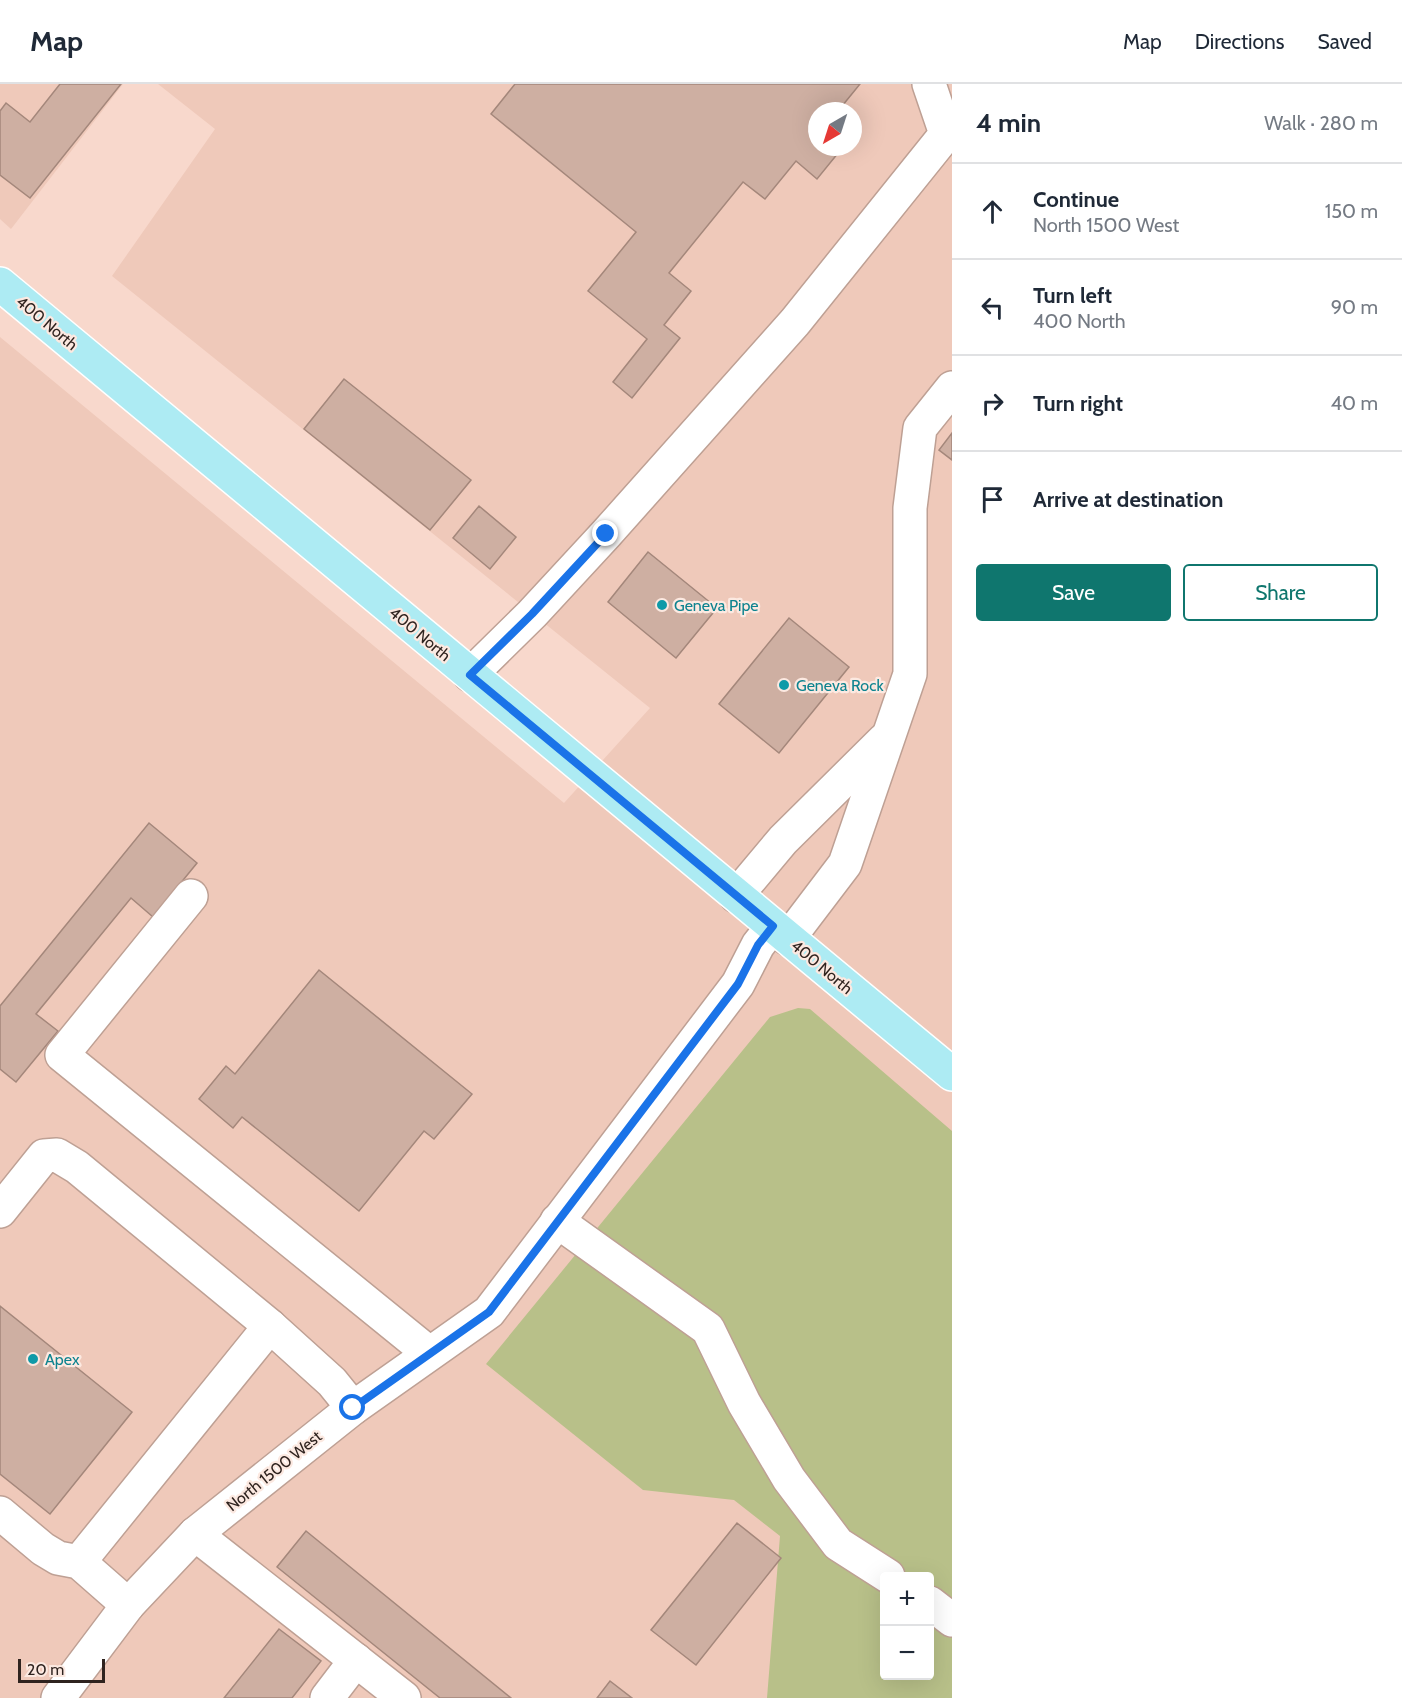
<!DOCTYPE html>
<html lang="en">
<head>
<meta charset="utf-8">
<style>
  body { margin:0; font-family:Cabin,sans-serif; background:#f6f6f7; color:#1f2937 }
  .controls { position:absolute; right:18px; bottom:18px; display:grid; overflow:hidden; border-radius:6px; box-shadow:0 6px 24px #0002 }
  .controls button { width:54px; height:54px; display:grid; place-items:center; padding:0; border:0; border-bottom:2px solid #e0e1e3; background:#fff; color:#1f2937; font:30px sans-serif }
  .compass { position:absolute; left:808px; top:18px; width:54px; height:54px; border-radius:50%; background:#fff; box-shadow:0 6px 24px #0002; rotate:219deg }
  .scale { position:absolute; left:18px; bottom:15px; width:87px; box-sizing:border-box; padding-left:6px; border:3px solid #2f231f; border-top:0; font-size:16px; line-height:21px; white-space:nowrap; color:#2f231f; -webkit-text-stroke:4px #fce9e1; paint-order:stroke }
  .stop { position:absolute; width:18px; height:18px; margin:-14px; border:4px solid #1a73e8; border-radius:50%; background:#fff }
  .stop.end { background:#1a73e8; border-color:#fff; box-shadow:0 2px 6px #0008 }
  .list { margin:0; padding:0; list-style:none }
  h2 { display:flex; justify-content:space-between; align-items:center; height:78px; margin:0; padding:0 24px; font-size:26px }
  h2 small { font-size:20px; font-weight:400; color:#747a83 }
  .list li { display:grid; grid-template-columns:39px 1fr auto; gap:18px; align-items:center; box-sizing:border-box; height:96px; padding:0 24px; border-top:2px solid #e0e1e3 }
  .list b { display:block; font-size:22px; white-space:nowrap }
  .list p { margin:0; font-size:20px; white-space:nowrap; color:#747a83 }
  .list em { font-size:20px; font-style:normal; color:#747a83 }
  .actions { display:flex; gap:12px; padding:18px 24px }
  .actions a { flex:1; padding:14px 0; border:2px solid #0f766e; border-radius:6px; text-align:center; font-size:21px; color:#0f766e }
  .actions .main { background:#0f766e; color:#fff }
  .icon { flex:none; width:33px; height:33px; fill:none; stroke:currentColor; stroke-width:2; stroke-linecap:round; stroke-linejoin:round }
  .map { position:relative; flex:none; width:952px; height:1614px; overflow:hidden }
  header { display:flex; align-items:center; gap:36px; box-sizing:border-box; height:84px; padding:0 30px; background:#fff; border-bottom:2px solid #e0e1e3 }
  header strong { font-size:28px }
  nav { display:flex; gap:33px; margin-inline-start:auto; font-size:21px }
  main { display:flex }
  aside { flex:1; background:#fff }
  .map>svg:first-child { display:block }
  .built { fill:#efc9ba; fill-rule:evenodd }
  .green { fill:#b8c089; fill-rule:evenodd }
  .building { fill:#ceafa2; stroke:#a4877b; stroke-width:1.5 }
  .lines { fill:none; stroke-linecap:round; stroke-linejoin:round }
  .minor-casing { stroke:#bea094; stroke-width:36 }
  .major-casing { stroke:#fff; stroke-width:36 }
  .minor { stroke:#fff; stroke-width:33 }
  .major { stroke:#adebf3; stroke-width:33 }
  .route { stroke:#1a73e8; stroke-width:8 }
  .culture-dot { fill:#0f9aa8; stroke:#fce9e1; stroke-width:2 }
  .labels { text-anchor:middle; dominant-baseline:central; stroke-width:4.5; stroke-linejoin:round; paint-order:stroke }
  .street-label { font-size:16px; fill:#2f231f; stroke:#fce9e1 }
  .culture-label { font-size:16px; fill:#0d838f; stroke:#fce9e1; text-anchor:start }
</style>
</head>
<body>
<header>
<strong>Map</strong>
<nav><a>Map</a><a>Directions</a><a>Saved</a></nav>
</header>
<main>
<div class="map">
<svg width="952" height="1614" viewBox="0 0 952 1614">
  <rect width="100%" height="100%" fill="#f8d8cc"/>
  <!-- built -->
  <g class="built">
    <path d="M0 0H123L11 145 0 135Z"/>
    <path d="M158 0H952V1614H0V253L564 719 650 624 112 192 215 45ZM817 27H853V63H817ZM884 1492H930V1592H884Z"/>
  </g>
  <!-- green -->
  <path class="green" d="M798 924 810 925 952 1047V1614H767L780 1452 734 1416 643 1406 486 1280 770 933ZM884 1492H930V1592H884Z"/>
  <!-- building -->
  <g class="building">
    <path d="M60 0H121L30 114 0 91V27L6 19 30 38Z"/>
    <path d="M515 0H860L838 27H817V63H843L817 95 796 77 765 115 743 98 669 189 691 207 664 241 680 254 632 314 613 298 647 255 588 207 636 148 491 30Z"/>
    <path d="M344 295 471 396 430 446 304 345Z"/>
    <path d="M952 349V376L939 366Z"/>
    <path d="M479 422 516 453 490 485 453 454Z"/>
    <path d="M648 468 717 524 676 574 608 518Z"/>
    <path d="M789 534 849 583 779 669 719 620Z"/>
    <path d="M149 739 197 779 153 833 131 814 36 930 58 947 16 998 0 985V922Z"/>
    <path d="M319 886 472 1010 434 1055 424 1047 359 1127 242 1033 233 1044 199 1015 226 982 235 990Z"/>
    <path d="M0 1222 132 1328 50 1430 0 1390Z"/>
    <path d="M737 1439 781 1474 696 1581 651 1546Z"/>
    <path d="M306 1447 511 1614H440L277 1483Z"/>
    <path d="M279 1545 321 1577 292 1614H224Z"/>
    <path d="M610 1597 632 1614H597Z"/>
  </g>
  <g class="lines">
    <!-- minor casing -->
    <g class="minor-casing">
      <g id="minor">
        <path d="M470 591 532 530 606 450 795 238 946 50 929 0"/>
        <path d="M191 812 62 971 429 1269"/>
        <path d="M736 812 783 756 884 656"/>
        <path d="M788 855 845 780 910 590V424L920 344 952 304"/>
        <path d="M0 1127 44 1072 57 1071 77 1083 270 1242 332 1298 353 1324"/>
        <path d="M557 1137 708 1245 744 1319 789 1395 838 1460 888 1492"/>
        <path d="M0 1429 43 1465 58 1474 79 1478 128 1521"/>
        <path d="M195 1450 404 1614"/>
        <path d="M79 1478 270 1242"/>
        <path d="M930 1519 952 1536"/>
        <path d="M58 1614 128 1521 195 1450 353 1324 489 1228 738 900 758 861 773 842"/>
        <path d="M327 1614 356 1576"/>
      </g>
    </g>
    <!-- major casing -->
    <g class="major-casing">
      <path id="major" d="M0 200 952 990"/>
    </g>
    <!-- minor -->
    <use href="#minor" class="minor"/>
    <!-- major -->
    <use href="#major" class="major"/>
  </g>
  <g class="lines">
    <!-- route -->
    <path class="route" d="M353 1324 489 1228 738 900 758 861 773 842 470 591 532 530 606 450"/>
  </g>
  <!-- markers -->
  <g class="culture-dot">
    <circle cx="662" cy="521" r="6"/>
    <circle cx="784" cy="601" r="6"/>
    <circle cx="33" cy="1275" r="6"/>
  </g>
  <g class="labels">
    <!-- street labels -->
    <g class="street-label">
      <text transform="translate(47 239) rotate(40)">400 North</text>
      <text transform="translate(420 550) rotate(40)">400 North</text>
      <text transform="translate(822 883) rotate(40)">400 North</text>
      <text transform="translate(274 1387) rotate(-39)">North 1500 West</text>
    </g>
    <!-- culture labels -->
    <g class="culture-label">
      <text x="674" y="521">Geneva Pipe</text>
      <text x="796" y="601">Geneva Rock</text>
      <text x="45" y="1275">Apex</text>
    </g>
  </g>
</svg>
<div class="controls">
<button>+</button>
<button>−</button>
</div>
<svg class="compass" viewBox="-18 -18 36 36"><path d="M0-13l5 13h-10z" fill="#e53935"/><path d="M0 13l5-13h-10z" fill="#747a83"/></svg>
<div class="scale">20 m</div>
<div class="stop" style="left:353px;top:1324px"></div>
<div class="stop end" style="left:606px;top:450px"></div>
</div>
<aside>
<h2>4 min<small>Walk · 280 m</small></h2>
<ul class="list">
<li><svg class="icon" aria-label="ahead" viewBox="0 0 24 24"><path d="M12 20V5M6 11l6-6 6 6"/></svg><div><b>Continue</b><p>North 1500 West</p></div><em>150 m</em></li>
<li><svg class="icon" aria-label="left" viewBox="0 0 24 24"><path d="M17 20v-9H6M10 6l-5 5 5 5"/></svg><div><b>Turn left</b><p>400 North</p></div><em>90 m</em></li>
<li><svg class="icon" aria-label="right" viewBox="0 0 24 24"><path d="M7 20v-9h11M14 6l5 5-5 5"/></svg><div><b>Turn right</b></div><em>40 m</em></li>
<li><svg class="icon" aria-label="arrive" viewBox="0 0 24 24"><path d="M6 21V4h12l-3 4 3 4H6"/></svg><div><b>Arrive at destination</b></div></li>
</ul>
<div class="actions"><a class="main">Save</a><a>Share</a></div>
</aside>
</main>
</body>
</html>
